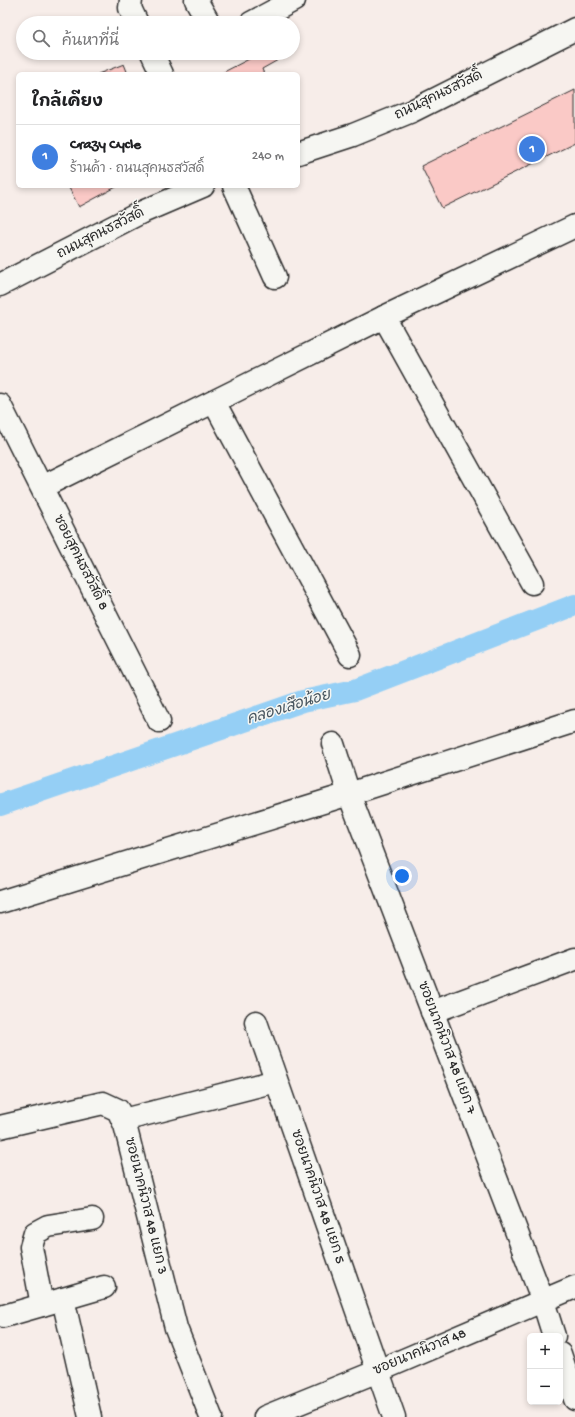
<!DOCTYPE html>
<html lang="th">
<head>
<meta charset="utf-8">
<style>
  body { margin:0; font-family:"Gochi Hand","Playpen Sans Thai",sans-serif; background:#f2f2f2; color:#202124 }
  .controls { position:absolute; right:12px; bottom:12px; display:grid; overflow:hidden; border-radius:6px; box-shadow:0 2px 6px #0003 }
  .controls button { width:36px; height:36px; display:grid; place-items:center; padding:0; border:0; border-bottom:1px solid #e0e0e0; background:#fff; color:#202124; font:20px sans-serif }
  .you { position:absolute; left:402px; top:876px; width:14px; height:14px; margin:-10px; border:3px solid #fff; border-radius:50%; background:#1a73e8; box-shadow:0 0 0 6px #1a73e833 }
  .badge { display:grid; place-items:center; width:26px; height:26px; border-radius:50%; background:#1f6fb2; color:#fff; font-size:13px; font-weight:700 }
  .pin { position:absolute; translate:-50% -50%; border:2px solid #fff; box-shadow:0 1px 4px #0006 }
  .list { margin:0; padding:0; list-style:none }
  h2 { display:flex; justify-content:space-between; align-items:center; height:52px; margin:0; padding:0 16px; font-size:17px }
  h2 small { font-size:13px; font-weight:400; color:#757577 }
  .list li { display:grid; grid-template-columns:26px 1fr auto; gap:12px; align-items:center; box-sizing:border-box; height:64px; padding:0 16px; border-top:1px solid #e0e0e0 }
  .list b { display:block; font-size:15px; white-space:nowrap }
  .list p { margin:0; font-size:13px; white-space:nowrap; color:#757577 }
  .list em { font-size:13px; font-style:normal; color:#757577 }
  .icon { flex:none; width:22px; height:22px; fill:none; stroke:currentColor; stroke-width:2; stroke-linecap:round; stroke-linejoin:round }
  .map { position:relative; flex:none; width:575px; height:1417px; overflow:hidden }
  .search { position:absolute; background:#fff; box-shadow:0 2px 6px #0003; left:16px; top:16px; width:284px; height:44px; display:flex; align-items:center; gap:10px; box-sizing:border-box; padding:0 14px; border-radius:22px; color:#757577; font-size:15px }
  .panel { position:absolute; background:#fff; box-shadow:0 2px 6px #0003; left:16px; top:72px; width:284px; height:116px; border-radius:6px }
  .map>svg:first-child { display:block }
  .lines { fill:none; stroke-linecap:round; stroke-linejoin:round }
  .canal { stroke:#95cff5; stroke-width:22 }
  .building { fill:#fac9c6; stroke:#2b2b2b }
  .minor-casing { stroke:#2b2b2b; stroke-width:25 }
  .secondary-casing { stroke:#2b2b2b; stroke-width:25 }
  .minor { stroke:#f6f6f2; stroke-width:22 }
  .secondary { stroke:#f6f6f2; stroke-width:22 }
  .labels { text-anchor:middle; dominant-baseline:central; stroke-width:3; stroke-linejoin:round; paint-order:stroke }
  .street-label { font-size:14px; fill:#2b2b2b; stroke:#f6f6f2 }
  .water-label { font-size:15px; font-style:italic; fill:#46545e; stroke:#f6f6f2 }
</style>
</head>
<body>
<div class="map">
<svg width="575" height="1417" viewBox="0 0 575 1417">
  <rect width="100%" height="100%" fill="#f7ede9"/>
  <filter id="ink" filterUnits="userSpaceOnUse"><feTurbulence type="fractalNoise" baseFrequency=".025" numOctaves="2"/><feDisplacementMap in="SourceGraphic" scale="8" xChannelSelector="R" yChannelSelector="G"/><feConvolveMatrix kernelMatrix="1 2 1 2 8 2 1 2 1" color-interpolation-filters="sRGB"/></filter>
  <g filter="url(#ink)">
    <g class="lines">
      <!-- canal -->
      <path class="canal" d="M0 805 303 701 355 690 575 605"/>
    </g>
    <!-- building -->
    <g class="building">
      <path d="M252 53H274L278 60 262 69 264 74H220L251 58 249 55Z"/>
      <path d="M124 64 128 74H98Z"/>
      <path d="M575 90V143L442 208 421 166Z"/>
      <path d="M68 186H118L79 207Z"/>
    </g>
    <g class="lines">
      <!-- minor casing -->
      <g class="minor-casing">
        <g id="minor">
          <path d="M131 0 130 8 137 23"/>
          <path d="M196 0 209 23"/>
          <path d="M251 23 294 0"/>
          <path d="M152 53 162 74"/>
          <path d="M234 186 275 277"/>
          <path d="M384 317 532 583"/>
          <path d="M214 402 350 655"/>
          <path d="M0 405 159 721"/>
          <path d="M42 487 384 317 575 226"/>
          <path d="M333 744 349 794 543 1301 554 1336"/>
          <path d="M0 902 349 794 575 721"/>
          <path d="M432 1012 575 959"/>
          <path d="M256 1022 394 1417"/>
          <path d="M123 1120 276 1081"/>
          <path d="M0 1127 103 1103 118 1110 125 1125 176 1328 211 1417"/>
          <path d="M63 1299 104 1287"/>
          <path d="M42 1305 31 1247 35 1233 48 1226 92 1219"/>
          <path d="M4 1316 63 1299 90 1417"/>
          <path d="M560 1354 575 1399"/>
          <path d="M265 1417 378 1371 575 1287"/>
        </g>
      </g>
      <!-- secondary casing -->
      <g class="secondary-casing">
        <g id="secondary">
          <path d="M298 153 353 135 412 111 575 29"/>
          <path d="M0 285 140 213 203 186"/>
        </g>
      </g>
      <!-- minor -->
      <use href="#minor" class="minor"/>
      <!-- secondary -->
      <use href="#secondary" class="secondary"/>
    </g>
  </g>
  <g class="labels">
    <!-- street labels -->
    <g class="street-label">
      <text transform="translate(439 96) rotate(-26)">ถนนสุคนธสวัสดิ์</text>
      <text transform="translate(101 234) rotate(-27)">ถนนสุคนธสวัสดิ์</text>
      <text transform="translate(80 563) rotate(63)">ซอยสุคนธสวัสดิ์ 8</text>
      <text transform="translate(446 1048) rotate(69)">ซอยนาคนิวาส 48 แยก 7</text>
      <text transform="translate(317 1197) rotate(71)">ซอยนาคนิวาส 48 แยก 5</text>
      <text transform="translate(145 1206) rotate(76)">ซอยนาคนิวาส 48 แยก 3</text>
      <text transform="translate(420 1353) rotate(-23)">ซอยนาคนิวาส 48</text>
    </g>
    <!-- water labels -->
    <g class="water-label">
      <text transform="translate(289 708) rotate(-17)">คลองเสือน้อย</text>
    </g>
  </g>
</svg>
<div class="controls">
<button>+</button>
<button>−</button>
</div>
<div class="you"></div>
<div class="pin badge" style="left:532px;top:149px;background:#3f7fe0">1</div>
<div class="search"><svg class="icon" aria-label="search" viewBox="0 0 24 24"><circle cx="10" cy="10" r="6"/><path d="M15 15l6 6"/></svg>ค้นหาที่นี่</div>
<section class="panel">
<h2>ใกล้เคียง<small></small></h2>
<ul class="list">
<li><span class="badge" style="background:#3f7fe0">1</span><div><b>Crazy Cycle</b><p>ร้านค้า · ถนนสุคนธสวัสดิ์</p></div><em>240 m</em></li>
</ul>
</section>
</div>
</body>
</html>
